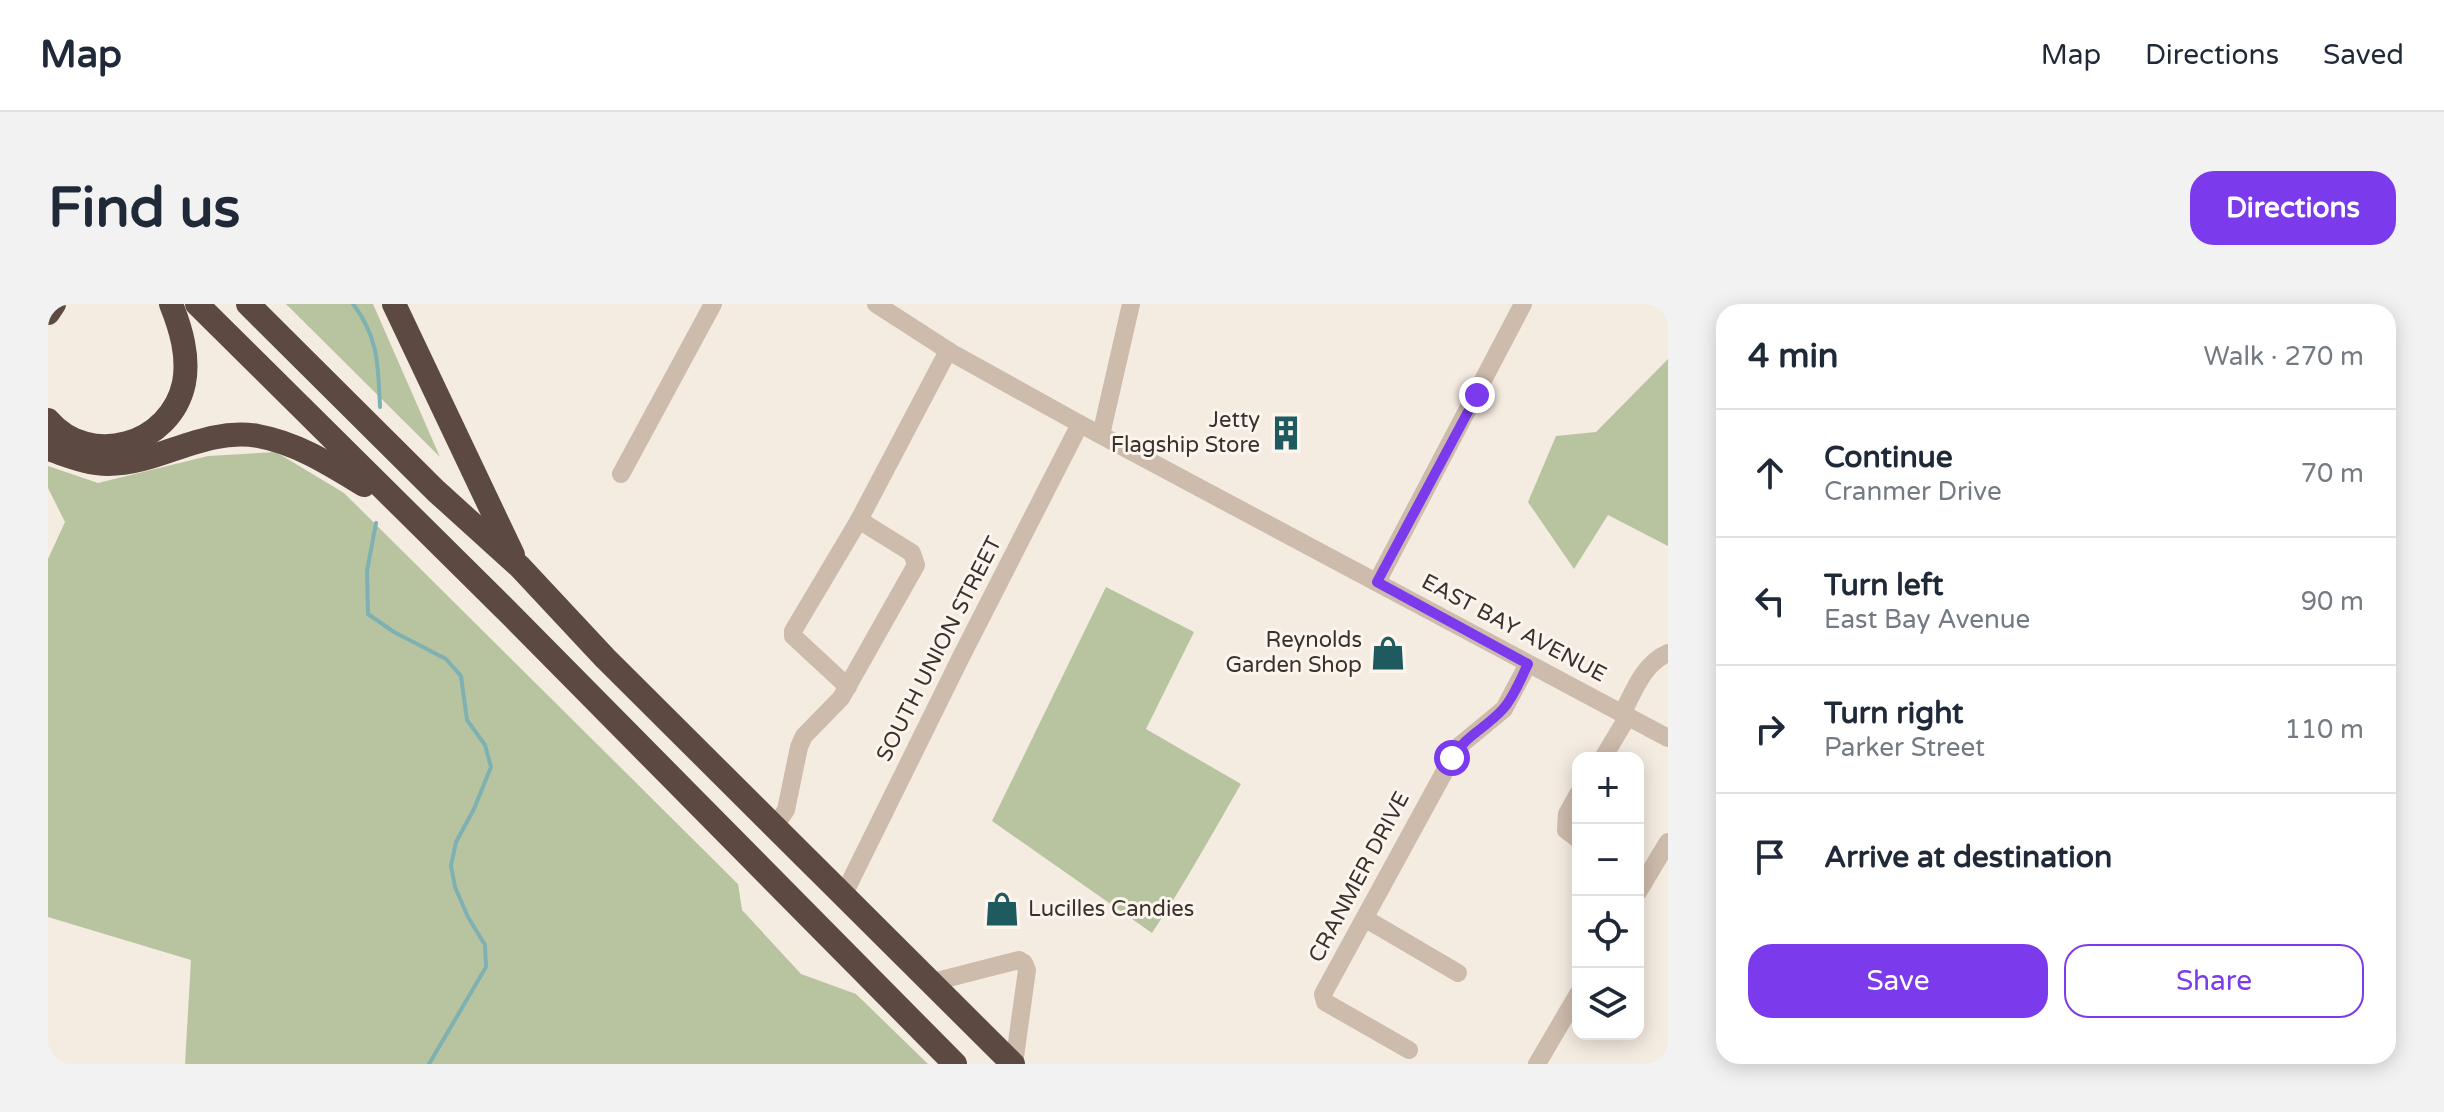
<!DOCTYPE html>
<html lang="en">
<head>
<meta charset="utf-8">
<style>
  body { margin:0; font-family:"Varela Round",sans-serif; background:#f2f2f3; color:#1f2937 }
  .controls { position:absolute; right:24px; bottom:24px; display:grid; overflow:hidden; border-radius:16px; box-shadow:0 4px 20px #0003 }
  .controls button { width:72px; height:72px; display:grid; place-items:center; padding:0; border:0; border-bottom:2px solid #e0e1e3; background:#fff; color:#1f2937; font:40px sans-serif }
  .stop { position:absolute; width:24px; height:24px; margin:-18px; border:6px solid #7c3aed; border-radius:50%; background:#fff }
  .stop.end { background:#7c3aed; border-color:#fff; box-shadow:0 2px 8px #0008 }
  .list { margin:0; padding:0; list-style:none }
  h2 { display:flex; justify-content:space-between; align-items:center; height:104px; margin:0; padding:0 32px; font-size:34px }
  h2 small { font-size:26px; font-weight:400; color:#747a83 }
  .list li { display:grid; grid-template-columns:52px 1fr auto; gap:24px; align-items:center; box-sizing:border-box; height:128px; padding:0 32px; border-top:2px solid #e0e1e3 }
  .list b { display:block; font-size:30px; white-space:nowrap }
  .list p { margin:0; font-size:26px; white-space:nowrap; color:#747a83 }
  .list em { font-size:26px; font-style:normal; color:#747a83 }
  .actions { display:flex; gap:16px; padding:24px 32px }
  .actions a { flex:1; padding:18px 0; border:2px solid #7c3aed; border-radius:24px; text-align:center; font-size:28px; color:#7c3aed }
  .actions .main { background:#7c3aed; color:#fff }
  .icon { flex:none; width:44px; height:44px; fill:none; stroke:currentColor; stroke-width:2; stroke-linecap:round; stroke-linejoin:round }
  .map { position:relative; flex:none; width:1620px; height:760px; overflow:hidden; border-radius:24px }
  header { display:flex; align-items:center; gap:48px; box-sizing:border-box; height:112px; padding:0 40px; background:#fff; border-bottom:2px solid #e0e1e3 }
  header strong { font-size:38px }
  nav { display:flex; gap:44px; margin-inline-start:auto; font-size:28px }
  .intro { display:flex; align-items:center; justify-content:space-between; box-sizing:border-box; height:192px; padding:0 48px }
  h1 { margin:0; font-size:56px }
  .button { padding:20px 36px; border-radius:24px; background:#7c3aed; color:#fff; font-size:28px; font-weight:700 }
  main { display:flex; gap:48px; padding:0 48px }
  aside { flex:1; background:#fff; border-radius:24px; box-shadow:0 4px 20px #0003 }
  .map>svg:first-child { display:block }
  .green { fill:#b8c4a0 }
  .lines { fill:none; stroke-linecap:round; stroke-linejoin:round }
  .stream { stroke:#7fb0b2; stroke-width:4 }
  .minor { stroke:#cdbbac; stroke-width:18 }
  .highway { stroke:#5c4a42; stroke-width:24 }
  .route { stroke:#7c3aed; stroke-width:10 }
  .labels { text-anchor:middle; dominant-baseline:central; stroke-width:6; stroke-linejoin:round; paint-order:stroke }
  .poi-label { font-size:22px; fill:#3b302b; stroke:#fbf5ee; text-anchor:end }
  .street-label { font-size:22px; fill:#3b302b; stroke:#fbf5ee }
</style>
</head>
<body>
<header>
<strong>Map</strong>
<nav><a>Map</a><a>Directions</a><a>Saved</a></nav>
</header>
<div class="intro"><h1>Find us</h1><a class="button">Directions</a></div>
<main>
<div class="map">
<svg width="1620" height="760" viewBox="0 0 1620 760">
  <rect width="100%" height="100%" fill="#f4ebe1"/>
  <!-- green -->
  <g class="green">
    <path d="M238 0H325L392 153Z"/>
    <path d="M1620 55V242L1560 211 1526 265 1480 198 1508 132 1548 128Z"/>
    <path d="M228 148 296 189 690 580 694 606 753 670 808 690 880 760H137L143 656 0 613V255L17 218 0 184V162L50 179 160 152Z"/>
    <path d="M1058 283 1146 328 1098 425 1193 480C1164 530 1136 581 1104 629L944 517Z"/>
  </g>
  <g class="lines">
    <!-- stream -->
    <g class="stream">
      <path d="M305 0C331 34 330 62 332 103"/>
      <path d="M328 219 319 267 320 310 346 328 398 355 413 372 419 416 437 441 443 463 426 505 408 538 403 562 407 583 420 613 437 641 438 663 381 760"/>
    </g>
    <!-- minor -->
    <g class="minor">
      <path d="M828 0 904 49 1032 120 1620 434"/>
      <path d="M1053 131 1083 0"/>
      <path d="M573 170 665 0"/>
      <path d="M1329 278 1475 0"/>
      <path d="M800 383 745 332V327L811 216"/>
      <path d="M1574 410C1586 387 1595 360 1620 349"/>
      <path d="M1555 454 1580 412"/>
      <path d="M1530 490 1519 510 1518 526 1530 535"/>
      <path d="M727 522 738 506 751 443 756 432 793 394 868 261 864 249 811 216 900 47"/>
      <path d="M1590 588 1620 538"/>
      <path d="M795 592 914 351 1032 120"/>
      <path d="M1318 615 1410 669"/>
      <path d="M885 678 971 656 976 659 979 666 966 760"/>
      <path d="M1361 746 1277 698 1275 690 1410 443 1456 405 1480 360"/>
      <path d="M1489 760 1530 690"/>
    </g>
    <!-- highway -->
    <g class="highway">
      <path d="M149 0 461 309 907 760"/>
      <path d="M200 0 388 187 472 263 557 354 965 760"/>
      <path d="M346 0 465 251"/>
      <path d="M0 9 6 0"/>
      <path d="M0 116C42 165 123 141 136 79 141 52 133 25 123 0"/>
      <path d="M0 145C19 151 39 160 60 160 112 160 154 123 210 132 249 139 283 161 316 181"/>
    </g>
  </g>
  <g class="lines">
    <!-- route -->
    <path class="route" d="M1404 454C1417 432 1438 424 1455 405 1466 393 1473 374 1480 360L1329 278 1429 91"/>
  </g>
  <!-- icons -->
  <defs>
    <g id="building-bare" transform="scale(2.76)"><path d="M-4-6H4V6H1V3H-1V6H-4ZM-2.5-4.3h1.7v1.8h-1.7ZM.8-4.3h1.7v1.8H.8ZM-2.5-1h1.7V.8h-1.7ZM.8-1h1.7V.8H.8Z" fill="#1f5a5e" stroke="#fbf5ee" stroke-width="2.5" paint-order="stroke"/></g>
    <g id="shop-bare" transform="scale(2.76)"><path d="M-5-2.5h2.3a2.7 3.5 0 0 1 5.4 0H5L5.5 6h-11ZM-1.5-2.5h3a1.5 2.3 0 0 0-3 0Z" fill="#1f5a5e" stroke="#fbf5ee" stroke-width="2.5" paint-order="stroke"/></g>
  </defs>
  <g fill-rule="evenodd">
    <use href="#building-bare" x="1238" y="129"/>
    <use href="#shop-bare" x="1340" y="349"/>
    <use href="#shop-bare" x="954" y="605"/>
  </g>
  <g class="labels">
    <!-- poi labels -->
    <g class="poi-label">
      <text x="1212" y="116">Jetty<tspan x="1212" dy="25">Flagship Store</tspan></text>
      <text x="1314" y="336">Reynolds<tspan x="1314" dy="25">Garden Shop</tspan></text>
      <text x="980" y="605" text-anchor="start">Lucilles Candies</text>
    </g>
    <!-- street labels -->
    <g class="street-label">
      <text transform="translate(1466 324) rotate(28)">EAST BAY AVENUE</text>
      <text transform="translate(891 345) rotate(-63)">SOUTH UNION STREET</text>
      <text transform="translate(1311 573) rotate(-62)">CRANMER DRIVE</text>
    </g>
  </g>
</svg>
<div class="controls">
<button>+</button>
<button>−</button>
<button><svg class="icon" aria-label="locate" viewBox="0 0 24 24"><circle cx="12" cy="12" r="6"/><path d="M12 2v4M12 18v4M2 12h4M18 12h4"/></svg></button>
<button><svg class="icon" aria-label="layers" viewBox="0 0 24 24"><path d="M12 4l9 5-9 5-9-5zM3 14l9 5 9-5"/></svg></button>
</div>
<div class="stop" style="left:1404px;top:454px"></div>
<div class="stop end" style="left:1429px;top:91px"></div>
</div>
<aside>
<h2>4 min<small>Walk · 270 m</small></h2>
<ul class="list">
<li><svg class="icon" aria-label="ahead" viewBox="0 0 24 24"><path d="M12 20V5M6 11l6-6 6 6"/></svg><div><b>Continue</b><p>Cranmer Drive</p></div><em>70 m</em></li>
<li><svg class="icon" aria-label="left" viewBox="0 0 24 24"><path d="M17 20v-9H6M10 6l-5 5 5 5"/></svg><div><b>Turn left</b><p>East Bay Avenue</p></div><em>90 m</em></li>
<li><svg class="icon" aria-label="right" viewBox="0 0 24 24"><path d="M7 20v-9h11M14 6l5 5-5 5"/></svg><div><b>Turn right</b><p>Parker Street</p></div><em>110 m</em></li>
<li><svg class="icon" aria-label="arrive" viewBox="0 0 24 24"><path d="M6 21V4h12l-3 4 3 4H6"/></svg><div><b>Arrive at destination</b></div></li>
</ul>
<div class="actions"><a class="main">Save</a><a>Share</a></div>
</aside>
</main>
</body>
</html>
